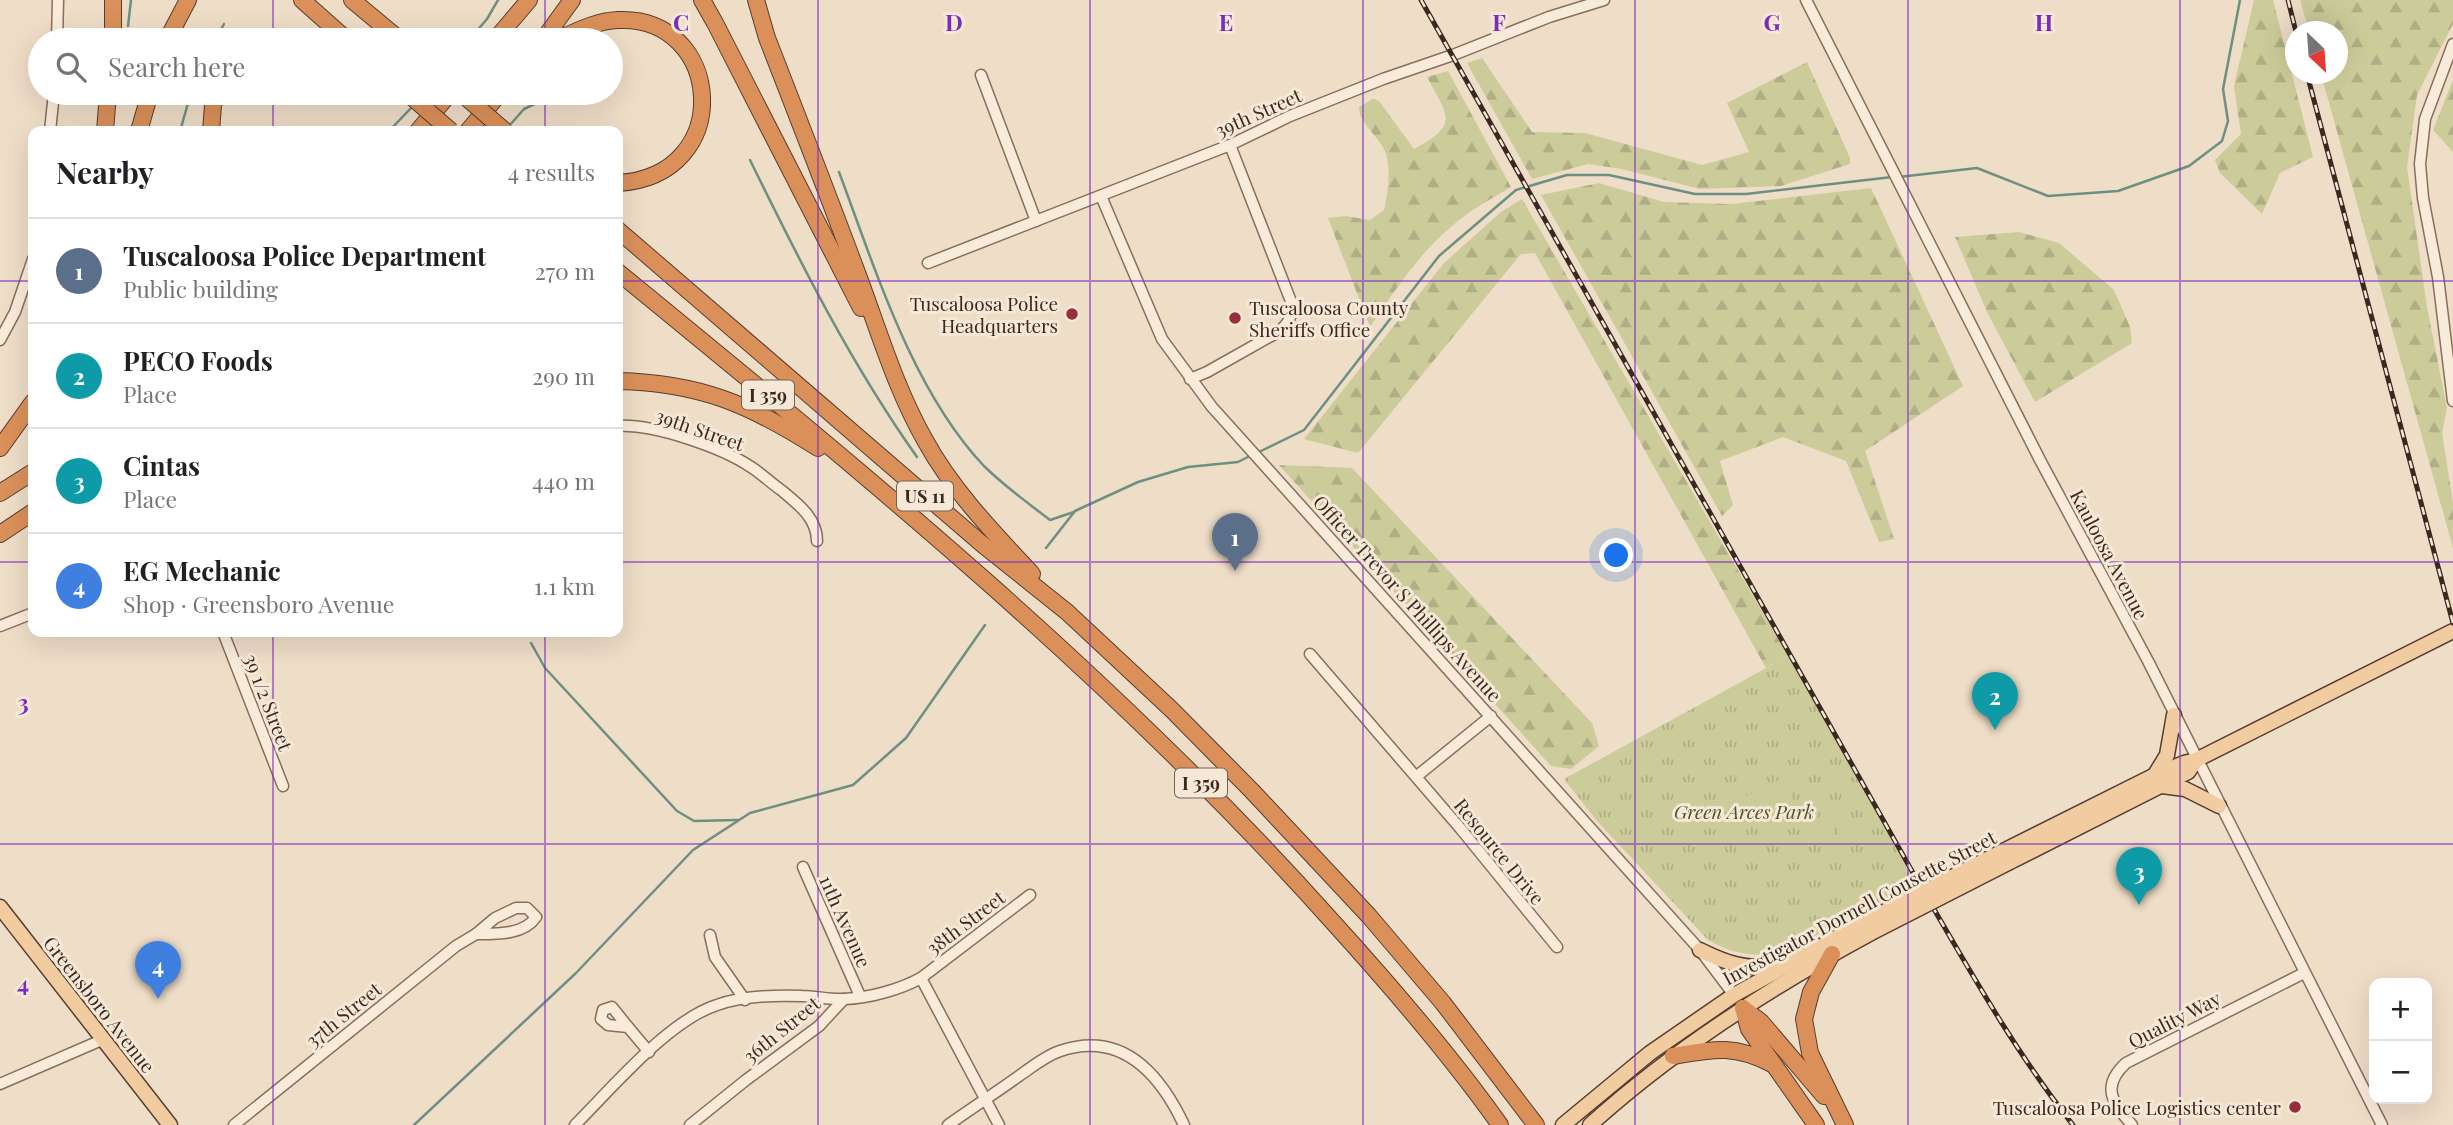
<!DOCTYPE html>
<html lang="en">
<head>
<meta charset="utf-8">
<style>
  body { margin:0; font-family:"Playfair Display",serif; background:#f6f6f6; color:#202124 }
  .controls { position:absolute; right:21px; bottom:21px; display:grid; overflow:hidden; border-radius:14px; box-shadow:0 7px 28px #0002 }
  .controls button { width:63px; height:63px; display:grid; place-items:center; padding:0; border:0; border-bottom:2px solid #e0e0e0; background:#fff; color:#202124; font:35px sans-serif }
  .compass { position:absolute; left:2285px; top:21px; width:63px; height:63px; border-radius:50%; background:#fff; box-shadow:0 7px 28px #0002; rotate:155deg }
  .you { position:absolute; left:1617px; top:556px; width:24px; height:24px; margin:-18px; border:5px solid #fff; border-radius:50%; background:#1a73e8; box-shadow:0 0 0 10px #1a73e833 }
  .badge { display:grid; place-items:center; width:46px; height:46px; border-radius:50%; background:#0f766e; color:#fff; font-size:23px; font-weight:700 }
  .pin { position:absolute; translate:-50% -58px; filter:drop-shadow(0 2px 4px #0008) }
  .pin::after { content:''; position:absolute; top:37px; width:24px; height:21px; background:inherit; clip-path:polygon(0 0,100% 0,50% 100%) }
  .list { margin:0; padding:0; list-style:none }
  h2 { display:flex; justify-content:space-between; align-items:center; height:91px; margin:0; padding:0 28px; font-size:30px }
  h2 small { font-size:23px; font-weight:400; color:#757577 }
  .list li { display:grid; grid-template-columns:46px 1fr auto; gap:21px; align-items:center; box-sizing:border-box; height:105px; padding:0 28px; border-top:2px solid #e0e0e0 }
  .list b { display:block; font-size:26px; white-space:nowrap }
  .list p { margin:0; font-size:23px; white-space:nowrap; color:#757577 }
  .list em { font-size:23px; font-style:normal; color:#757577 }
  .icon { flex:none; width:38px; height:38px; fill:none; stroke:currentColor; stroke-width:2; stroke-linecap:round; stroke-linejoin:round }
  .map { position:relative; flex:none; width:2453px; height:1125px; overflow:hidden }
  .search { position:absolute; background:#fff; box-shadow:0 7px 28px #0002; left:28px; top:28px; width:595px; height:77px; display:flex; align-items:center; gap:18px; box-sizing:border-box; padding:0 24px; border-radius:38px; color:#757577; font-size:26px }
  .panel { position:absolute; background:#fff; box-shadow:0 7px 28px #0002; left:28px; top:126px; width:595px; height:511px; border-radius:14px }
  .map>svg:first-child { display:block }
  .forest { fill:url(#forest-firs) }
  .park { fill:url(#park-tufts) }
  .garden { fill:#cccb9a }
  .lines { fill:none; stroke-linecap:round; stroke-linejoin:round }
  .stream { stroke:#6e9083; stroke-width:2.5 }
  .minor-casing { stroke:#896e5c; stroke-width:13 }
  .major-casing { stroke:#573d30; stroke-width:17 }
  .highway-casing { stroke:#573d30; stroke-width:18 }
  .minor { stroke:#f8ebda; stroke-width:10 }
  .major { stroke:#f0cca0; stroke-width:14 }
  .highway { stroke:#db905a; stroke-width:16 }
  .rail-casing { stroke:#3a2920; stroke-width:5 }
  .rail { stroke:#f5e8d6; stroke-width:2.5; stroke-dasharray:8; stroke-linecap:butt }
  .major-bridge-casing { stroke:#573d30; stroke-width:17; stroke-linecap:butt }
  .highway-bridge-casing { stroke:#573d30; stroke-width:18; stroke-linecap:butt }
  .major-bridge { stroke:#f0cca0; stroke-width:14 }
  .highway-bridge { stroke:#db905a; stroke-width:16 }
  .grid { fill:none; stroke:#7b2cbf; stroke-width:2; stroke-opacity:0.55 }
  .poi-dot { fill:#972d3d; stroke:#f5e8d6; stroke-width:2.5 }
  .labels { text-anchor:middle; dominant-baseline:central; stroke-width:6; stroke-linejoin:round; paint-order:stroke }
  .shield { fill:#f5e8d6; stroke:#726257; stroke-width:2 }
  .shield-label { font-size:18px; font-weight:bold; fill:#3a2920 }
  .street-label { font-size:19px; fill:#3a2920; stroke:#f5e8d6 }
  .poi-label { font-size:19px; fill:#3a2920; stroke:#f5e8d6; text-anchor:end }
  .park-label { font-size:19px; font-style:italic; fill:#505627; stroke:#f5e8d6 }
  .grid-label { font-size:23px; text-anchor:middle; font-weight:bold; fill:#7b2cbf; stroke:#f5e8d6; stroke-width:6; stroke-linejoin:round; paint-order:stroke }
</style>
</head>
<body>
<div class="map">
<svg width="2453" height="1125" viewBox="0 0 2453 1125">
  <defs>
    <pattern id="forest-firs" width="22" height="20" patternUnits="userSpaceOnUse" patternTransform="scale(1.75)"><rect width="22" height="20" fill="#cccb9a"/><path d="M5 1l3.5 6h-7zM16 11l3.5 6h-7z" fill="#b0ae84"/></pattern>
    <pattern id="park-tufts" width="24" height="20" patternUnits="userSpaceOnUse" patternTransform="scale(1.75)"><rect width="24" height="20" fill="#cccb9a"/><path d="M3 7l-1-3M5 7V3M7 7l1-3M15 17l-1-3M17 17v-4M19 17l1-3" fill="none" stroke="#b0ae84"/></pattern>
  </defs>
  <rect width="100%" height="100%" fill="#eeddc7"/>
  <!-- forest -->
  <g class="forest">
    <path d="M2254 0H2273L2313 157 2280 173 2262 214 2220 173 2215 160 2241 134 2234 86Z"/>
    <path d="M2300 0H2453V24L2417 95 2407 167 2427 307 2447 408 2442 433 2453 502V548L2321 74H2338V32L2309 31Z"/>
    <path d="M1482 58 1532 132 1585 133 1702 165 1749 152 1727 103 1807 62 1850 158V164L1781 186 1700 189 1622 169 1588 164 1532 179 1467 63Z"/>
    <path d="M1448 71 1511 187C1491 199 1470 210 1452 226 1419 253 1394 292 1370 327L1328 218 1345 216 1370 220 1384 210C1388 191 1391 173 1386 154 1381 137 1360 126 1359 107L1373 99 1379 101 1414 149C1460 124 1448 117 1427 77Z"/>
    <path d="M2453 80V152L2433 130Z"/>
    <path d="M1599 183 1664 202 1731 204 1871 188 1963 386 1865 451 1894 539 1879 542 1846 461 1783 437 1720 461 1733 505 1722 516 1541 195Z"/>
    <path d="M1522 199 1788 656 1766 668 1535 253 1521 254 1358 453 1304 439 1444 263 1501 212Z"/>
    <path d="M2019 232 2059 243 2114 290 2130 327 2132 343 2035 402 1988 314 1955 237Z"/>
    <path d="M1279 465 1352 468 1592 723 1599 746 1571 769 1551 766Z"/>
  </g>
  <!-- park -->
  <path class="park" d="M1788 656 1916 884 1782 953C1754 957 1732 954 1708 940L1597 821 1564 779Z"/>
  <!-- garden -->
  <g class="garden">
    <path d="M1781 779 1799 812C1773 825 1758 824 1742 798Z"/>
    <path d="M1844 809 1860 839 1846 846 1830 817Z"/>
    <path d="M1826 819 1843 849 1829 856 1812 827Z"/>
  </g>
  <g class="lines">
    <!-- stream -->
    <g class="stream">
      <path d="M128 26 131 0"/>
      <path d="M215 40 224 24"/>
      <path d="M469 40 487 19 498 0"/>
      <path d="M509 126 524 109 558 93"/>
      <path d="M180 131 191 93"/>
      <path d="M389 131 413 106"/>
      <path d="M750 160C800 262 851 364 917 457"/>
      <path d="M839 172C875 268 912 390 984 466 1004 486 1028 503 1050 520L1074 512"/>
      <path d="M1899 177 1977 168 2048 196 2118 191 2189 166 2222 141 2228 121 2223 89 2240 0"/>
      <path d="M1259 452 1304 430 1439 256 1516 190 1567 175H1609L1695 194H1746L1892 177"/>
      <path d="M1046 548 1075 511 1138 482 1188 467 1238 462 1250 456"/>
      <path d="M531 643 545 668 677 811 694 821 738 820"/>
      <path d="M414 1125 576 973 693 850 750 813 853 785 906 738 985 625"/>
    </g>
    <!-- minor casing -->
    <g class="minor-casing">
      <g id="minor">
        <path d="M1806 0 2040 460 2148 661 2382 1125"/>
        <path d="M57 40 58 0"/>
        <path d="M2453 44 2425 119 2420 164 2423 198 2438 277 2453 401"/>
        <path d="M981 75 1036 221"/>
        <path d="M50 131 54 93"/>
        <path d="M1101 196 1162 339 1212 407 1700 950 1734 995"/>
        <path d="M928 263 1230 145 1290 116 1383 79 1453 55 1549 17 1604 0"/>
        <path d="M0 340 15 312 33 259"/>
        <path d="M1190 379 1207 372 1278 332C1288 324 1292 318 1292 304L1230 145"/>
        <path d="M618 426C654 424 721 447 751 467 762 474 771 483 781 490 798 504 817 518 817 541"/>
        <path d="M0 626 33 613"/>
        <path d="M223 632 283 786"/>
        <path d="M1310 654 1460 828 1557 947"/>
        <path d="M1417 776 1491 716"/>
        <path d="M803 867 860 996"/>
        <path d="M516 908H527L536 917C524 935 497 934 476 934L495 918Z"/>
        <path d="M710 935 715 957 745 1000"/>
        <path d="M921 978 999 1125"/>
        <path d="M612 1007 628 1027 608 1025 601 1019 603 1010Z"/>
        <path d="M628 1027 649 1052"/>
        <path d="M0 1084 104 1039"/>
        <path d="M234 1125 456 946 476 934"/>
        <path d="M575 1125C611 1089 669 1020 717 1005 742 996 776 995 802 996 816 996 830 1000 844 999 869 998 899 990 921 978L1030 895"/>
        <path d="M690 1125 746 1080 819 1026 844 999"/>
        <path d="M948 1125C971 1109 995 1093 1019 1076 1032 1067 1045 1056 1060 1051 1122 1030 1160 1074 1184 1125"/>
        <path d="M2132 1125C2113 1103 2100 1087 2126 1063L2304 973"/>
      </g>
    </g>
    <!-- major casing -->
    <g class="major-casing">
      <g id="major">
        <path d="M2156 773 2167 755 2174 715"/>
        <path d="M2162 786 2185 789 2219 806"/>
        <path d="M2005 850 2155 775 2184 763 2196 760 2453 631"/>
        <path d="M2010 862 2188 772 2196 760"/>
        <path d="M0 907 170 1125"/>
        <path d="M1700 950C1726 963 1748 971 1777 965"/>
        <path d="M1563 1125 1650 1053 1734 995 1864 922"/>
        <path d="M1590 1125C1675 1048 1771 987 1871 933"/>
      </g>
    </g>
    <!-- highway casing -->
    <g class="highway-casing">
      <g id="highway">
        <path d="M302 0 347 40"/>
        <path d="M352 0 400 40"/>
        <path d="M702 0 715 23 861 308"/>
        <path d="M756 0 767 38C797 115 827 192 856 270 878 328 895 388 926 442 953 491 994 533 1032 574"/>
        <path d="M113 40V0"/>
        <path d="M167 40 188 0"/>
        <path d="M495 40 529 0"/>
        <path d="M543 40 572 0"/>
        <path d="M557 40C577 31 596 21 618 20 723 15 737 176 618 183"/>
        <path d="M105 131 108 93"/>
        <path d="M139 131 150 93"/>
        <path d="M211 131 213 105 217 93"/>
        <path d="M418 131 450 93"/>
        <path d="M468 131 500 93"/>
        <path d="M618 230 982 544 1067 612 1172 710 1252 791 1369 916 1443 1003 1536 1125"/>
        <path d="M618 272C866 475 1117 680 1331 920 1390 985 1449 1053 1500 1125"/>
        <path d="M618 381C700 383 749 404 818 448"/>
        <path d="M0 448 33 402"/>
        <path d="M0 493 33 472"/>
        <path d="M0 534 33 512"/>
        <path d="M1832 954 1811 992 1804 1019 1810 1053 1845 1125"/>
        <path d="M1743 1008 1761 1022 1824 1096"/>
        <path d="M1743 1008 1749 1029 1816 1125"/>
        <path d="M1673 1056C1713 1049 1734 1044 1772 1064"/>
      </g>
    </g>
    <!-- minor -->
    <use href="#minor" class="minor"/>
    <!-- major -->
    <use href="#major" class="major"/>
    <!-- highway -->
    <use href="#highway" class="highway"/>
    <!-- rail casing -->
    <g class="rail-casing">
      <g id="rail">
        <path d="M1421 0 1917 880C1966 964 2013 1049 2073 1125"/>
        <path d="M2288 0 2296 32"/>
        <path d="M2307 74 2453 623"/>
      </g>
    </g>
    <!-- rail -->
    <use href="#rail" class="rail"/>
    <!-- major-bridge casing -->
    <g class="major-bridge-casing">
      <g id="major-bridge">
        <path d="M1864 922 2005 850"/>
        <path d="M1871 933 2010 862"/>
      </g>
    </g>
    <!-- highway-bridge casing -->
    <g class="highway-bridge-casing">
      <g id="highway-bridge">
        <path d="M407 93 451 131"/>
        <path d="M461 93 505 131"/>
      </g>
    </g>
    <!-- major-bridge -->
    <use href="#major-bridge" class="major-bridge"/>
    <!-- highway-bridge -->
    <use href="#highway-bridge" class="highway-bridge"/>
  </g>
  <!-- grid -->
  <path class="grid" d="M273 0V40M545 0V40M818 0V1125M1090 0V1125M1363 0V1125M1635 0V1125M1908 0V1125M2180 0V1125M273 93V131M545 93V131M0 281H33M618 281H2453M0 562H33M618 562H2453M273 632V1125M545 632V1125M0 844H2453"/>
  <!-- markers -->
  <g class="poi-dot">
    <circle cx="1072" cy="314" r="7"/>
    <circle cx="1235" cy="318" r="7"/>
    <circle cx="2295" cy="1107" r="7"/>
  </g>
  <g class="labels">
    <!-- shield labels -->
    <g class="shield">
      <rect x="742" y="380.5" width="52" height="29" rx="5"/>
      <rect x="897" y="481.5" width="56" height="29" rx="5"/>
      <rect x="1175" y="768.5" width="52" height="29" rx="5"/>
    </g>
    <g class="shield-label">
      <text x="768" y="395">I 359</text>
      <text x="925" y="496">US 11</text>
      <text x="1201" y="783">I 359</text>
    </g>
    <!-- street labels -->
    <g class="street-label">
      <text transform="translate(1258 112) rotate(-24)">39th Street</text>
      <text transform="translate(700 429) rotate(19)">39th Street</text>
      <text transform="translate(2110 554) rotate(62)">Kauloosa Avenue</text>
      <text transform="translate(1408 598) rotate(48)">Officer Trevor S Phillips Avenue</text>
      <text transform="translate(269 702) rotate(69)">39 1/2 Street</text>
      <text transform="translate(1500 851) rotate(51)">Resource Drive</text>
      <text transform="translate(1859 907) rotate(-28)">Investigator Dornell Cousette Street</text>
      <text transform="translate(846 921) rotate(66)">11th Avenue</text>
      <text transform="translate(965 922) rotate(-37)">38th Street</text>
      <text transform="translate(100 1004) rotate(52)">Greensboro Avenue</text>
      <text transform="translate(343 1014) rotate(-39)">37th Street</text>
      <text transform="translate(2174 1019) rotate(-27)">Quality Way</text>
      <text transform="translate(781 1029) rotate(-39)">36th Street</text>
    </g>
    <!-- poi labels -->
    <g class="poi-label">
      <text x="1058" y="303">Tuscaloosa Police<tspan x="1058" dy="22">Headquarters</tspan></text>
      <text x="1249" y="307" text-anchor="start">Tuscaloosa County<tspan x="1249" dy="22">Sheriffs Office</tspan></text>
      <text x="2281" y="1107">Tuscaloosa Police Logistics center</text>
    </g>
    <!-- park labels -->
    <g class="park-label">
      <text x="1744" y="811">Green Arces Park</text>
    </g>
  </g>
  <g class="grid-label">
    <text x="681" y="31">C</text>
    <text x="954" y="31">D</text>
    <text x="1226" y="31">E</text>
    <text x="1499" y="31">F</text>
    <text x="1772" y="31">G</text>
    <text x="2044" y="31">H</text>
    <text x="23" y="711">3</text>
    <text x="23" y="992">4</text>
  </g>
</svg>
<div class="controls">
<button>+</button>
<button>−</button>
</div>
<svg class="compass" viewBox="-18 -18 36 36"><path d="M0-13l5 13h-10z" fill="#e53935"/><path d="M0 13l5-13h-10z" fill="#757577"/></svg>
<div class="you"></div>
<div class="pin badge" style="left:1235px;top:571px;background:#5c6f8a">1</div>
<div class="pin badge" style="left:1995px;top:730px;background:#0f9aa8">2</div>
<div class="pin badge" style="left:2139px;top:905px;background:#0f9aa8">3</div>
<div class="pin badge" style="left:158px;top:999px;background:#3f7fe0">4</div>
<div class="search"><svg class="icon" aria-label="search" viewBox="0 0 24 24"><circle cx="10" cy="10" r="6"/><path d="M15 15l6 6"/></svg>Search here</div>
<section class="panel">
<h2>Nearby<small>4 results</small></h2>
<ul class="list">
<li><span class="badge" style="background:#5c6f8a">1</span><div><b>Tuscaloosa Police Department</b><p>Public building</p></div><em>270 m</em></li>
<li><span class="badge" style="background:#0f9aa8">2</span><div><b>PECO Foods</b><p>Place</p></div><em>290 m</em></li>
<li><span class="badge" style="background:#0f9aa8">3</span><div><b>Cintas</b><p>Place</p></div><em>440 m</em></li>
<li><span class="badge" style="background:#3f7fe0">4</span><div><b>EG Mechanic</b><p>Shop · Greensboro Avenue</p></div><em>1.1 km</em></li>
</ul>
</section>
</div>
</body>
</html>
